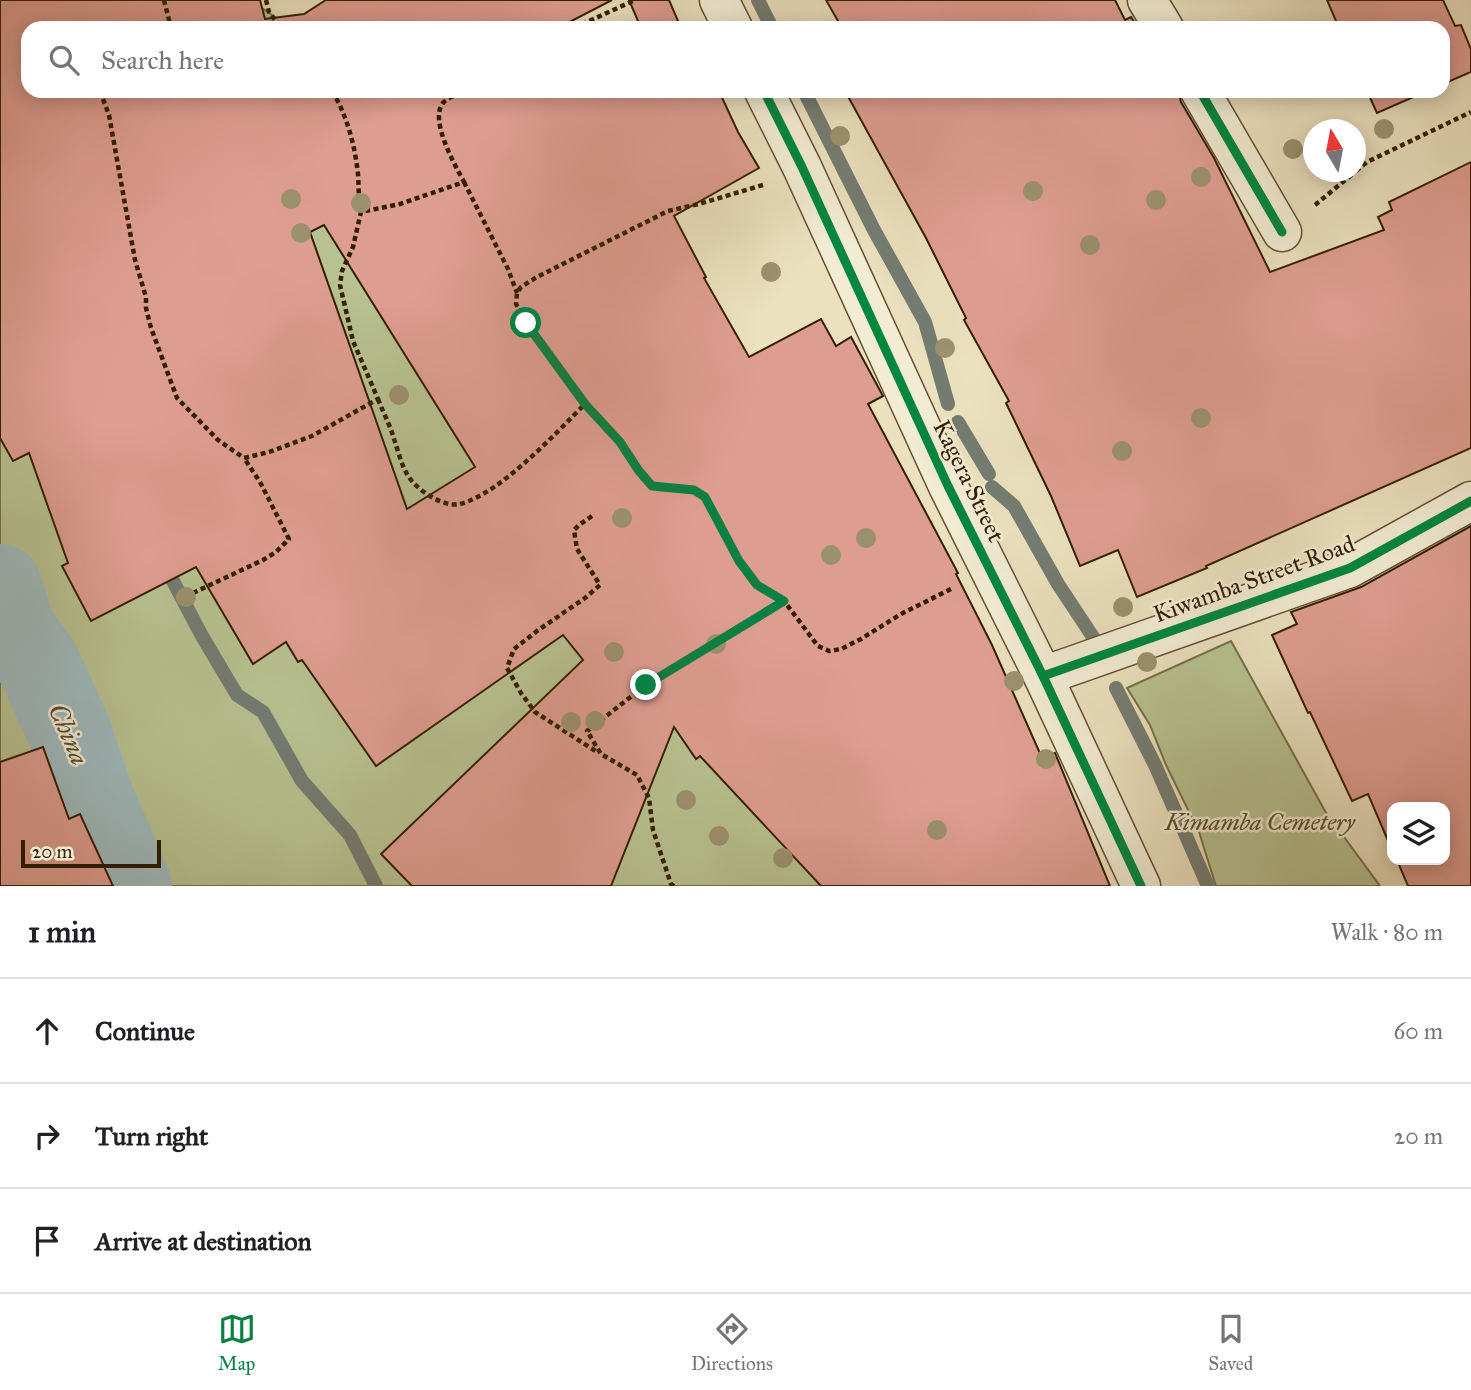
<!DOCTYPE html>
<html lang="en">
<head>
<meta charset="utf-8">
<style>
  body { margin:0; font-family:"IM FELL Great Primer",serif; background:#f2f2f2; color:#202124 }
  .controls { position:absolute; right:21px; bottom:21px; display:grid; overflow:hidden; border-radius:14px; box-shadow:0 4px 18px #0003 }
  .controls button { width:63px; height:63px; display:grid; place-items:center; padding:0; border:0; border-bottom:2px solid #e0e0e0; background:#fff; color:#202124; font:35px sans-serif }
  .compass { position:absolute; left:1303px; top:119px; width:63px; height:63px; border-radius:50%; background:#fff; box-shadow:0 4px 18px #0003; rotate:350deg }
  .scale { position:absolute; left:21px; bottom:18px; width:140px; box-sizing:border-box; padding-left:7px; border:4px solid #341e00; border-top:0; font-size:19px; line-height:24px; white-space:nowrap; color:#341e00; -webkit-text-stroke:5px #f2ecd5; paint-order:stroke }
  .stop { position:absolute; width:21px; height:21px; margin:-16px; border:5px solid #0b8043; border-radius:50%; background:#fff }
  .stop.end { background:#0b8043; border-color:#fff; box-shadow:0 2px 7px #0008 }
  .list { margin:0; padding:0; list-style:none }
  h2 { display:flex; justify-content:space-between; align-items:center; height:91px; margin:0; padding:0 28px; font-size:30px }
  h2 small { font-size:23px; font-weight:400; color:#757577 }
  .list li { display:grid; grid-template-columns:46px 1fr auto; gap:21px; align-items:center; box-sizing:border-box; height:105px; padding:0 28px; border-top:2px solid #e0e0e0 }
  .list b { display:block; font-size:26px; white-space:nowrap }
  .list em { font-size:23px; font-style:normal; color:#757577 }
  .icon { flex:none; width:38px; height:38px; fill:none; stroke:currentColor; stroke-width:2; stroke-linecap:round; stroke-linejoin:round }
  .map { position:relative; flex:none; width:1471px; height:886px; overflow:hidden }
  .search { position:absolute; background:#fff; box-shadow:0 4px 18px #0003; left:21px; right:21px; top:21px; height:77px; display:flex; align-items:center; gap:18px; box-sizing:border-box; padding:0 24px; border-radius:21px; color:#757577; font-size:26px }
  .sheet { height:406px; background:#fff }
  nav { display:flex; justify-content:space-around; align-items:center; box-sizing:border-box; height:98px; border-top:2px solid #e0e0e0; background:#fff; font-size:19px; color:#757577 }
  nav a { display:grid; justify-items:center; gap:4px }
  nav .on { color:#0b8043 }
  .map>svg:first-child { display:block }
  .green { fill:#b8c291; stroke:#767048; stroke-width:2 }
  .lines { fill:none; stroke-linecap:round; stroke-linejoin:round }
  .stream { stroke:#747c72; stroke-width:14 }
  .river { stroke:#9fbabe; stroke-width:84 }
  .building { fill:#de9d91; stroke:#341e00; stroke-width:2; fill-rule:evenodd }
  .minor-casing { stroke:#624f30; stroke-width:41 }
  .path { stroke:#341e00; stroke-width:4.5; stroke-dasharray:5 3.5; stroke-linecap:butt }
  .minor { stroke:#f2ecd5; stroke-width:38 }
  .cycleway-casing { stroke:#f2ecd5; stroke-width:13 }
  .cycleway { stroke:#00873e; stroke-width:9 }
  .tree { fill:#9c916e }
  .route { stroke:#0b8043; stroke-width:9 }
  .labels { text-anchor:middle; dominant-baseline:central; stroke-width:5; stroke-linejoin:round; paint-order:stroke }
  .street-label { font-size:24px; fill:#341e00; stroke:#f2ecd5 }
  .park-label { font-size:24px; font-style:italic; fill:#5c4f2c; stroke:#f2ecd5 }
  .water-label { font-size:26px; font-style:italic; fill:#544d39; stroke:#f2ecd5 }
</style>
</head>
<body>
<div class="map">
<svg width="1471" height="886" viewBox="0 0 1471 886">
  <rect width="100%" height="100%" fill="#ebe1bf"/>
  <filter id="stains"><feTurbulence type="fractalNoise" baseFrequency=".00286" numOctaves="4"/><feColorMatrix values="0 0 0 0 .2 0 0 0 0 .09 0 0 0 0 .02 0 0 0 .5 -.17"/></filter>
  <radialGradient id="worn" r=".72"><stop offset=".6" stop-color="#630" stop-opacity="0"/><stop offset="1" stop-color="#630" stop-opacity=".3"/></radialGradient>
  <!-- green -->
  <g class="green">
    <path d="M0 0H251L290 28H28V91H358L1085 886H0Z"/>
    <path d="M1231 641 1325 811 1380 886H1216L1199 832 1166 765 1150 725 1127 688Z"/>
  </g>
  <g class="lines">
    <!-- stream -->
    <g class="stream">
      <path d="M758 0 772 28"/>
      <path d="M804 91 874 230 925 322 948 404"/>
      <path d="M958 422 989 474"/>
      <path d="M992 487 1014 506 1058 584 1093 637"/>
      <path d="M164 564 202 636 237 695 263 712 302 781 350 835 376 886"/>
      <path d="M1116 688 1155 765 1208 886"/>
    </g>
    <!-- river -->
    <path class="river" d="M0 586 14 631 38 663 69 731 91 796 130 886"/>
  </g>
  <!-- building -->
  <g class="building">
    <path d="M0 0H260L265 19 304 14 326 0H612L558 28H28V91H719L738 132 759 168 674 216 706 277 704 278 749 357 821 319 836 346 851 337 883 396 868 404 958 573 956 574 992 645 1042 758 1055 753 1110 886H821L700 756 696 759 674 727 611 886H412L381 854 583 660 563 635 376 766 302 660 298 662 286 642 253 664 196 567 91 621 62 566 68 563 29 453 13 461 0 438ZM324 225 475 467 407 509 310 232Z"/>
    <path d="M629 0H669L681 28H641Z"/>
    <path d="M826 0H1115L1125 20 1131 17 1138 28H842Z"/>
    <path d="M1327 0H1443L1455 26 1461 25 1471 49V72L1443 84V28H1339Z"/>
    <path d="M845 91H1174L1177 95 1179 94 1181 102 1214 158 1270 272 1384 230 1378 217 1392 210 1389 202 1471 162V448L1206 566 1207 568 1137 597 1118 550 1080 566 1051 496 1006 403 1009 401 964 320 966 318 926 238Z"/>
    <path d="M1367 91H1427L1377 113Z"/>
    <path d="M1471 526V886H1408L1397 860H1445V807H1392V850L1368 794 1352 801 1310 712 1308 713 1272 635 1297 624 1291 612 1361 587Z"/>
    <path d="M43 747 69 819 80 814 113 886H0V762Z"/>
  </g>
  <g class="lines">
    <!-- minor casing -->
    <g class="minor-casing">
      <g id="minor">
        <path d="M719 0 733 28"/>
        <path d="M1147 0 1164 28"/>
        <path d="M764 91 802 167 948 486 1043 676 1141 886"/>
        <path d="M1200 91 1282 232"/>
        <path d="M1043 676 1350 568 1471 501"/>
      </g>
    </g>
    <!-- path -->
    <g class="path">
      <path d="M164 0 171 28"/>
      <path d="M266 0 269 12 281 28"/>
      <path d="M574 28 635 0"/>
      <path d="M100 91 109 115 135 260 146 297V308L151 328 177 398 218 440 244 458"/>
      <path d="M332 91C347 115 355 146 358 174 359 187 358 199 361 212"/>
      <path d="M1356 171 1367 162 1471 112"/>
      <path d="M464 182 508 269 517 293"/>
      <path d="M763 185 699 204 668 211 537 277 521 287 517 293 516 304 526 323 585 404 620 442 639 471 652 487 694 490 705 497 739 561 757 585 784 601 818 646 829 651 841 649 861 639 901 614 953 588"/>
      <path d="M1315 205 1355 172"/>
      <path d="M378 399C383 412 390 425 394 439 398 450 401 464 407 474 415 489 443 508 460 504 501 493 555 434 585 404"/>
      <path d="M592 516 579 525 574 530 577 549 600 585 585 598 537 631 514 649 507 668 521 693 535 712 597 752"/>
      <path d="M193 593 263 560 276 552 289 539 260 482 244 458 269 452 312 436 378 399 353 341 340 285 342 271 353 247 361 212 400 204 464 182C455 165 429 120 443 103 447 98 457 95 462 91"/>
      <path d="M674 886 671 884 653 830 649 798 637 775 601 754 587 731 646 685 784 601"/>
    </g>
    <!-- minor -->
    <use href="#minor" class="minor"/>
    <!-- cycleway casing -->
    <g class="cycleway-casing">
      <g id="cycleway">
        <path d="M764 91 802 167 948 486 1043 676 1141 886"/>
        <path d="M1200 91 1282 232"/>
        <path d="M1043 676 1350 568 1471 501"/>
      </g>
    </g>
    <!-- cycleway -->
    <use href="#cycleway" class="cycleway"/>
  </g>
  <!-- trees -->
  <g class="tree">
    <circle cx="1384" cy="129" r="10"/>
    <circle cx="840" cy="136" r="10"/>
    <circle cx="1293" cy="149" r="10"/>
    <circle cx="1201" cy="177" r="10"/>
    <circle cx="1033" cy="191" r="10"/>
    <circle cx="291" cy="199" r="10"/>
    <circle cx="1156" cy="200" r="10"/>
    <circle cx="361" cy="203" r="10"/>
    <circle cx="301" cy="233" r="10"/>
    <circle cx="1090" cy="245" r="10"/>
    <circle cx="771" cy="272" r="10"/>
    <circle cx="945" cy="348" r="10"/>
    <circle cx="399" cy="395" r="10"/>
    <circle cx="1201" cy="418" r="10"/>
    <circle cx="1122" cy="451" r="10"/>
    <circle cx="622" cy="518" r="10"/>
    <circle cx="866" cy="538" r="10"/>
    <circle cx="831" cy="555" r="10"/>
    <circle cx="186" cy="597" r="10"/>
    <circle cx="1123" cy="607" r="10"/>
    <circle cx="716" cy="644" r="10"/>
    <circle cx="614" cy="652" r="10"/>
    <circle cx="1147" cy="662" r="10"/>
    <circle cx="1014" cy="681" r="10"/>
    <circle cx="641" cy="684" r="10"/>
    <circle cx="595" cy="721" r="10"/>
    <circle cx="571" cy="722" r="10"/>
    <circle cx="1046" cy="759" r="10"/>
    <circle cx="686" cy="800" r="10"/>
    <circle cx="937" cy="830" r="10"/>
    <circle cx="719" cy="836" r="10"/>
    <circle cx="783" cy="858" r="10"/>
  </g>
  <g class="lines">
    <!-- route -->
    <path class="route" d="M526 323 585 404 620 442 639 471 652 486 694 490 705 497 739 561 757 585 784 601 646 685"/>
  </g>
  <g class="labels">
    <!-- street labels -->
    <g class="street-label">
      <text transform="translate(969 481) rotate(64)">Kagera Street</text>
      <text transform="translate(1254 579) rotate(-20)">Kiwamba Street Road</text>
    </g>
    <!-- park labels -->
    <g class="park-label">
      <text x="1260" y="822">Kimamba Cemetery</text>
    </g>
    <!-- water labels -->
    <g class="water-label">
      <text transform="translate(69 734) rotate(67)">China</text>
    </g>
  </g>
  <rect width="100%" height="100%" filter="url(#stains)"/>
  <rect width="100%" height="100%" fill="url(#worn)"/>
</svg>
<div class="controls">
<button><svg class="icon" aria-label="layers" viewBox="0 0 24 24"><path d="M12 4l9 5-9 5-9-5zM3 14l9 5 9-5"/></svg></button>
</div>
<svg class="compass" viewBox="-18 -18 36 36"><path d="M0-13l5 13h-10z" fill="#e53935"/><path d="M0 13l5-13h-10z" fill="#757577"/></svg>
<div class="scale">20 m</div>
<div class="stop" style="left:526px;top:323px"></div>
<div class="stop end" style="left:646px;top:685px"></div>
<div class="search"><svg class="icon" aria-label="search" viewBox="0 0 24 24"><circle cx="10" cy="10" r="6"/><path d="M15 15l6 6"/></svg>Search here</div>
</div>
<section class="sheet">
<h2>1 min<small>Walk · 80 m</small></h2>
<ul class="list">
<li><svg class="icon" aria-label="ahead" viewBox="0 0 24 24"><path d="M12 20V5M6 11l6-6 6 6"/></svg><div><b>Continue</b></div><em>60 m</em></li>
<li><svg class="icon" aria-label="right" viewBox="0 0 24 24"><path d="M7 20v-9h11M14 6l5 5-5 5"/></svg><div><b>Turn right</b></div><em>20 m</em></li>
<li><svg class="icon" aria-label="arrive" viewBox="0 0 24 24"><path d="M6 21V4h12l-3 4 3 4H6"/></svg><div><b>Arrive at destination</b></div></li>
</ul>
</section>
<nav>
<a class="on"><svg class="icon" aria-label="map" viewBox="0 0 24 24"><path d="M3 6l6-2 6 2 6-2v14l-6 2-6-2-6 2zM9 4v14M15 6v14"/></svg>Map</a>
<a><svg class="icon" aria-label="directions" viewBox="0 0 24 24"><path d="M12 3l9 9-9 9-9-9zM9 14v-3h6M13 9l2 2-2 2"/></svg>Directions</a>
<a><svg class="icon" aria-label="saved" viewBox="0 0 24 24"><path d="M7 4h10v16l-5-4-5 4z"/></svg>Saved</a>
</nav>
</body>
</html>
